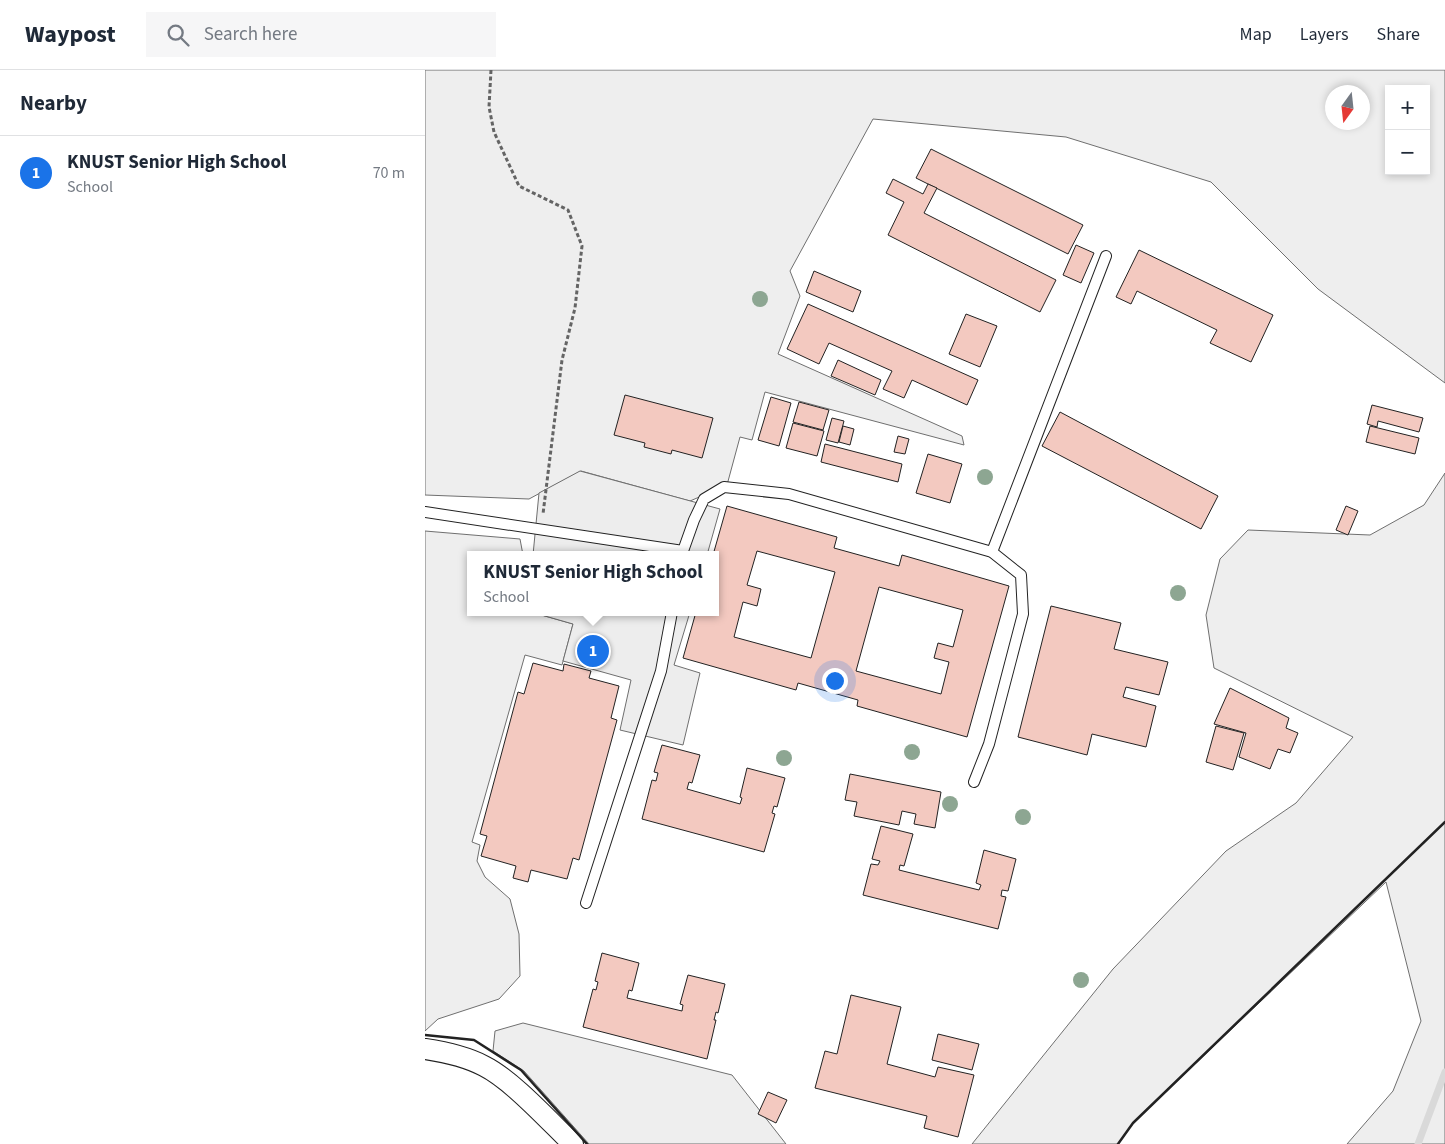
<!DOCTYPE html>
<html lang="en">
<head>
<meta charset="utf-8">
<style>
  body { margin:0; font-family:"Source Sans 3",sans-serif; background:#f6f6f7; color:#1f2937 }
  .controls { position:absolute; right:15px; top:15px; display:grid; overflow:hidden; border-radius:0px; box-shadow:0 2px 8px #0003 }
  .controls button { width:45px; height:45px; display:grid; place-items:center; padding:0; border:0; border-bottom:1px solid #e0e1e3; background:#fff; color:#1f2937; font:25px sans-serif }
  .compass { position:absolute; left:900px; top:15px; width:45px; height:45px; border-radius:50%; background:#fff; box-shadow:0 2px 8px #0003; rotate:195deg }
  .you { position:absolute; left:409px; top:610px; width:18px; height:18px; margin:-12px; border:4px solid #fff; border-radius:50%; background:#1a73e8; box-shadow:0 0 0 8px #1a73e833 }
  .badge { display:grid; place-items:center; width:32px; height:32px; border-radius:50%; background:#1a73e8; color:#fff; font-size:16px; font-weight:700 }
  .pin { position:absolute; translate:-50% -50%; border:2px solid #fff; box-shadow:0 1px 5px #0006 }
  .popup { position:absolute; left:42px; top:481px; width:252px; height:65px; box-sizing:border-box; display:grid; place-content:center; border-radius:0px; background:#fff; filter:drop-shadow(0 1px 4px #0005); font-size:16px; white-space:nowrap; color:#747a83 }
  .popup b { font-size:19px; color:#1f2937 }
  .popup::after { content:''; position:absolute; left:50%; top:100%; margin-left:-10px; border:10px solid transparent; border-top-color:#fff }
  .list { margin:0; padding:0; list-style:none }
  h2 { display:flex; justify-content:space-between; align-items:center; height:65px; margin:0; padding:0 20px; font-size:21px }
  h2 small { font-size:16px; font-weight:400; color:#747a83 }
  .list li { display:grid; grid-template-columns:32px 1fr auto; gap:15px; align-items:center; box-sizing:border-box; height:75px; padding:0 20px; border-top:1px solid #e0e1e3 }
  .list b { display:block; font-size:19px; white-space:nowrap }
  .list p { margin:0; font-size:16px; white-space:nowrap; color:#747a83 }
  .list em { font-size:16px; font-style:normal; color:#747a83 }
  .icon { flex:none; width:28px; height:28px; fill:none; stroke:currentColor; stroke-width:2; stroke-linecap:round; stroke-linejoin:round }
  .map { position:relative; flex:none; width:1020px; height:1074px; overflow:hidden }
  header { display:flex; align-items:center; gap:30px; box-sizing:border-box; height:70px; padding:0 25px; background:#fff; border-bottom:1px solid #e0e1e3 }
  header strong { font-size:24px }
  nav { display:flex; gap:28px; margin-inline-start:auto; font-size:18px }
  .search { width:350px; height:45px; background:#f6f6f7; display:flex; align-items:center; gap:12px; box-sizing:border-box; padding:0 18px; border-radius:0px; color:#747a83; font-size:19px }
  main { display:flex }
  aside { flex:1; background:#fff }
  .map>svg:first-child { display:block }
  .green { fill:#eee; stroke:#6f6f6f; fill-rule:evenodd }
  .parking { fill:#ededed; stroke:#6f6f6f }
  .lines { fill:none; stroke-linecap:round; stroke-linejoin:round }
  .stream { stroke:#d9d9d9; stroke-width:7 }
  .building { fill:#f3c9c0; stroke:#222; fill-rule:evenodd }
  .lane-casing { stroke:#222; stroke-width:12 }
  .street-casing { stroke:#222; stroke-width:22 }
  .path { stroke:#646464; stroke-width:3; stroke-dasharray:4 2.5; stroke-linecap:butt }
  .lane { stroke:#fff; stroke-width:10 }
  .street { stroke:#fff; stroke-width:20 }
  .wall { stroke:#222; stroke-width:2.5 }
  .tree { fill:#8da692 }
</style>
</head>
<body>
<header>
<strong>Waypost</strong>
<div class="search"><svg class="icon" aria-label="search" viewBox="0 0 24 24"><circle cx="10" cy="10" r="6"/><path d="M15 15l6 6"/></svg>Search here</div>
<nav><a>Map</a><a>Layers</a><a>Share</a></nav>
</header>
<main>
<aside>
<h2>Nearby<small></small></h2>
<ul class="list">
<li><span class="badge">1</span><div><b>KNUST Senior High School</b><p>School</p></div><em>70 m</em></li>
</ul>
</aside>
<div class="map">
<svg width="1020" height="1074" viewBox="0 0 1020 1074">
  <rect width="100%" height="100%" fill="#fff"/>
  <!-- green -->
  <g class="green">
    <path d="M0 0H1020V313L893 219 786 112 641 67 448 49 365 201 375 226 353 284 537 366 539 375 340 322 327 370 315 367 302 415 265 431 156 401 104 429 0 425ZM964 19H1001V101H964ZM908 22H938V52H908Z"/>
    <path d="M1020 403V1074H922L968 1021 996 951 961 812 708 1053 693 1074H547L688 899 801 781 871 733 928 667 789 598 781 545 795 489 823 460 945 465 999 435Z"/>
    <path d="M0 461 95 469 98 485H46V542H106L148 554 137 595 100 585 47 772 55 775 52 791 60 807 85 829 94 864 95 906 74 929 13 949 0 961Z"/>
    <path d="M98 953 307 1005 361 1074H164L99 1001 68 981 70 961Z"/>
  </g>
  <!-- parking -->
  <g class="parking">
    <path d="M155 401 295 439 282 485H108L114 423Z"/>
    <path d="M106 542H265L249 595 275 603 258 675 195 660 206 610 138 591 148 554Z"/>
  </g>
  <g class="lines">
    <!-- stream -->
    <path class="stream" d="M993 1074 1020 1002"/>
  </g>
  <!-- building -->
  <g class="building">
    <path d="M506 79 658 155 643 184 491 108Z"/>
    <path d="M468 109 498 124 503 114 512 118 499 143 631 210 615 242 463 165 479 132 461 123Z"/>
    <path d="M651 175 669 183 656 213 638 205Z"/>
    <path d="M714 180 848 245 826 292 785 273 792 260 712 221 706 234 691 227Z"/>
    <path d="M389 201 436 221 428 242 381 222Z"/>
    <path d="M383 234 553 310 542 335 487 310 479 328 458 319 467 301 404 273 394 294 362 279Z"/>
    <path d="M541 244 572 256 555 297 524 284Z"/>
    <path d="M413 290 456 310 450 325 406 306Z"/>
    <path d="M200 325 288 348 277 388 247 380 246 384 219 377 220 373 189 365Z"/>
    <path d="M346 327 366 333 354 376 333 370Z"/>
    <path d="M374 332 404 340 398 360 368 352Z"/>
    <path d="M947 335 998 348 994 362 953 351 952 357 942 354Z"/>
    <path d="M635 342 793 426 776 459 617 376Z"/>
    <path d="M407 348 419 351 413 373 401 370Z"/>
    <path d="M368 353 399 361 392 386 361 378Z"/>
    <path d="M418 356 429 359 425 375 414 372Z"/>
    <path d="M945 356 994 368 990 384 941 372Z"/>
    <path d="M473 366 484 369 480 384 469 382Z"/>
    <path d="M400 374 477 394 473 412 396 392Z"/>
    <path d="M503 384 537 394 525 433 491 423Z"/>
    <path d="M302 436 412 467 409 478 474 496 477 485 584 516 542 667 432 636 433 630 373 613 371 620 258 588 271 542H290V485H288ZM332 481 410 502 386 588 309 567 318 532 332 536 336 519 322 515ZM454 517 538 540 528 577 513 573 509 588 524 592 516 624 431 601Z"/>
    <path d="M921 436 933 441 923 465 911 460Z"/>
    <path d="M626 536 696 553 689 579 743 592 734 625 701 617 698 627 731 636 721 677 667 664 662 685 593 667Z"/>
    <path d="M108 593 138 601 139 594 166 601 164 608 194 616 186 648 192 650 154 790 148 788 142 809 106 800 103 812 88 808 91 796 56 786 62 766 55 764 93 622 99 624Z"/>
    <path d="M805 618 864 648 861 658 873 663 865 683 853 679 845 699 814 687 821 663 789 654Z"/>
    <path d="M791 656 819 663 808 700 781 692Z"/>
    <path d="M237 675 275 685 267 713 264 712 262 719 315 734 317 728 315 727 322 698 360 708 352 737 349 736 347 743 350 744 339 782 217 749 227 710 231 711 233 703 229 702Z"/>
    <path d="M425 704 516 722 510 758 489 754 491 744 477 741 474 755 429 746 432 732 420 730Z"/>
    <path d="M456 756 488 764 479 796 475 795 474 800 554 820 556 815 551 813 559 780 591 789 583 821 577 820 576 826 581 827 573 859 438 825 446 794 453 795 455 791 447 789Z"/>
    <path d="M177 883 214 893 207 921 204 920 202 928 257 941 258 935 255 934 263 905 300 914 293 943 291 942 289 950H291L282 989 158 957 168 919 171 920 173 912 170 911Z"/>
    <path d="M426 925 476 937 462 994 510 1007 513 997 549 1005 533 1067 499 1058 502 1046 390 1018 400 981 412 984Z"/>
    <path d="M513 964 554 974 547 1000 507 990Z"/>
    <path d="M343 1022 362 1030 351 1053 333 1044Z"/>
  </g>
  <g class="lines">
    <!-- lane casing -->
    <g class="lane-casing">
      <g id="lane">
        <path d="M0 442 258 481 269 450 279 429 299 417 364 424 567 482 596 505 598 544 564 674 549 712"/>
        <path d="M567 482 681 186"/>
        <path d="M161 833 236 601 247 542"/>
      </g>
    </g>
    <!-- street casing -->
    <g class="street-casing">
      <path id="street" d="M0 979C20 982 40 986 59 996 87 1010 124 1051 148 1074"/>
    </g>
    <!-- path -->
    <path class="path" d="M66 0 64 37 69 62 94 116 143 140 157 176 150 238 137 290 118 444"/>
    <!-- lane -->
    <use href="#lane" class="lane"/>
    <!-- street -->
    <use href="#street" class="street"/>
    <!-- wall -->
    <g class="wall">
      <path d="M0 965 49 970 96 1000 162 1074"/>
      <path d="M693 1074 708 1053 1020 752"/>
    </g>
  </g>
  <!-- trees -->
  <g class="tree">
    <circle cx="335" cy="229" r="8"/>
    <circle cx="560" cy="407" r="8"/>
    <circle cx="753" cy="523" r="8"/>
    <circle cx="487" cy="682" r="8"/>
    <circle cx="359" cy="688" r="8"/>
    <circle cx="525" cy="734" r="8"/>
    <circle cx="598" cy="747" r="8"/>
    <circle cx="656" cy="910" r="8"/>
  </g>
</svg>
<div class="controls">
<button>+</button>
<button>−</button>
</div>
<svg class="compass" viewBox="-18 -18 36 36"><path d="M0-13l5 13h-10z" fill="#e53935"/><path d="M0 13l5-13h-10z" fill="#747a83"/></svg>
<div class="you"></div>
<div class="pin badge" style="left:168px;top:581px">1</div>
<div class="popup"><b>KNUST Senior High School</b>School</div>
</div>
</main>
</body>
</html>
